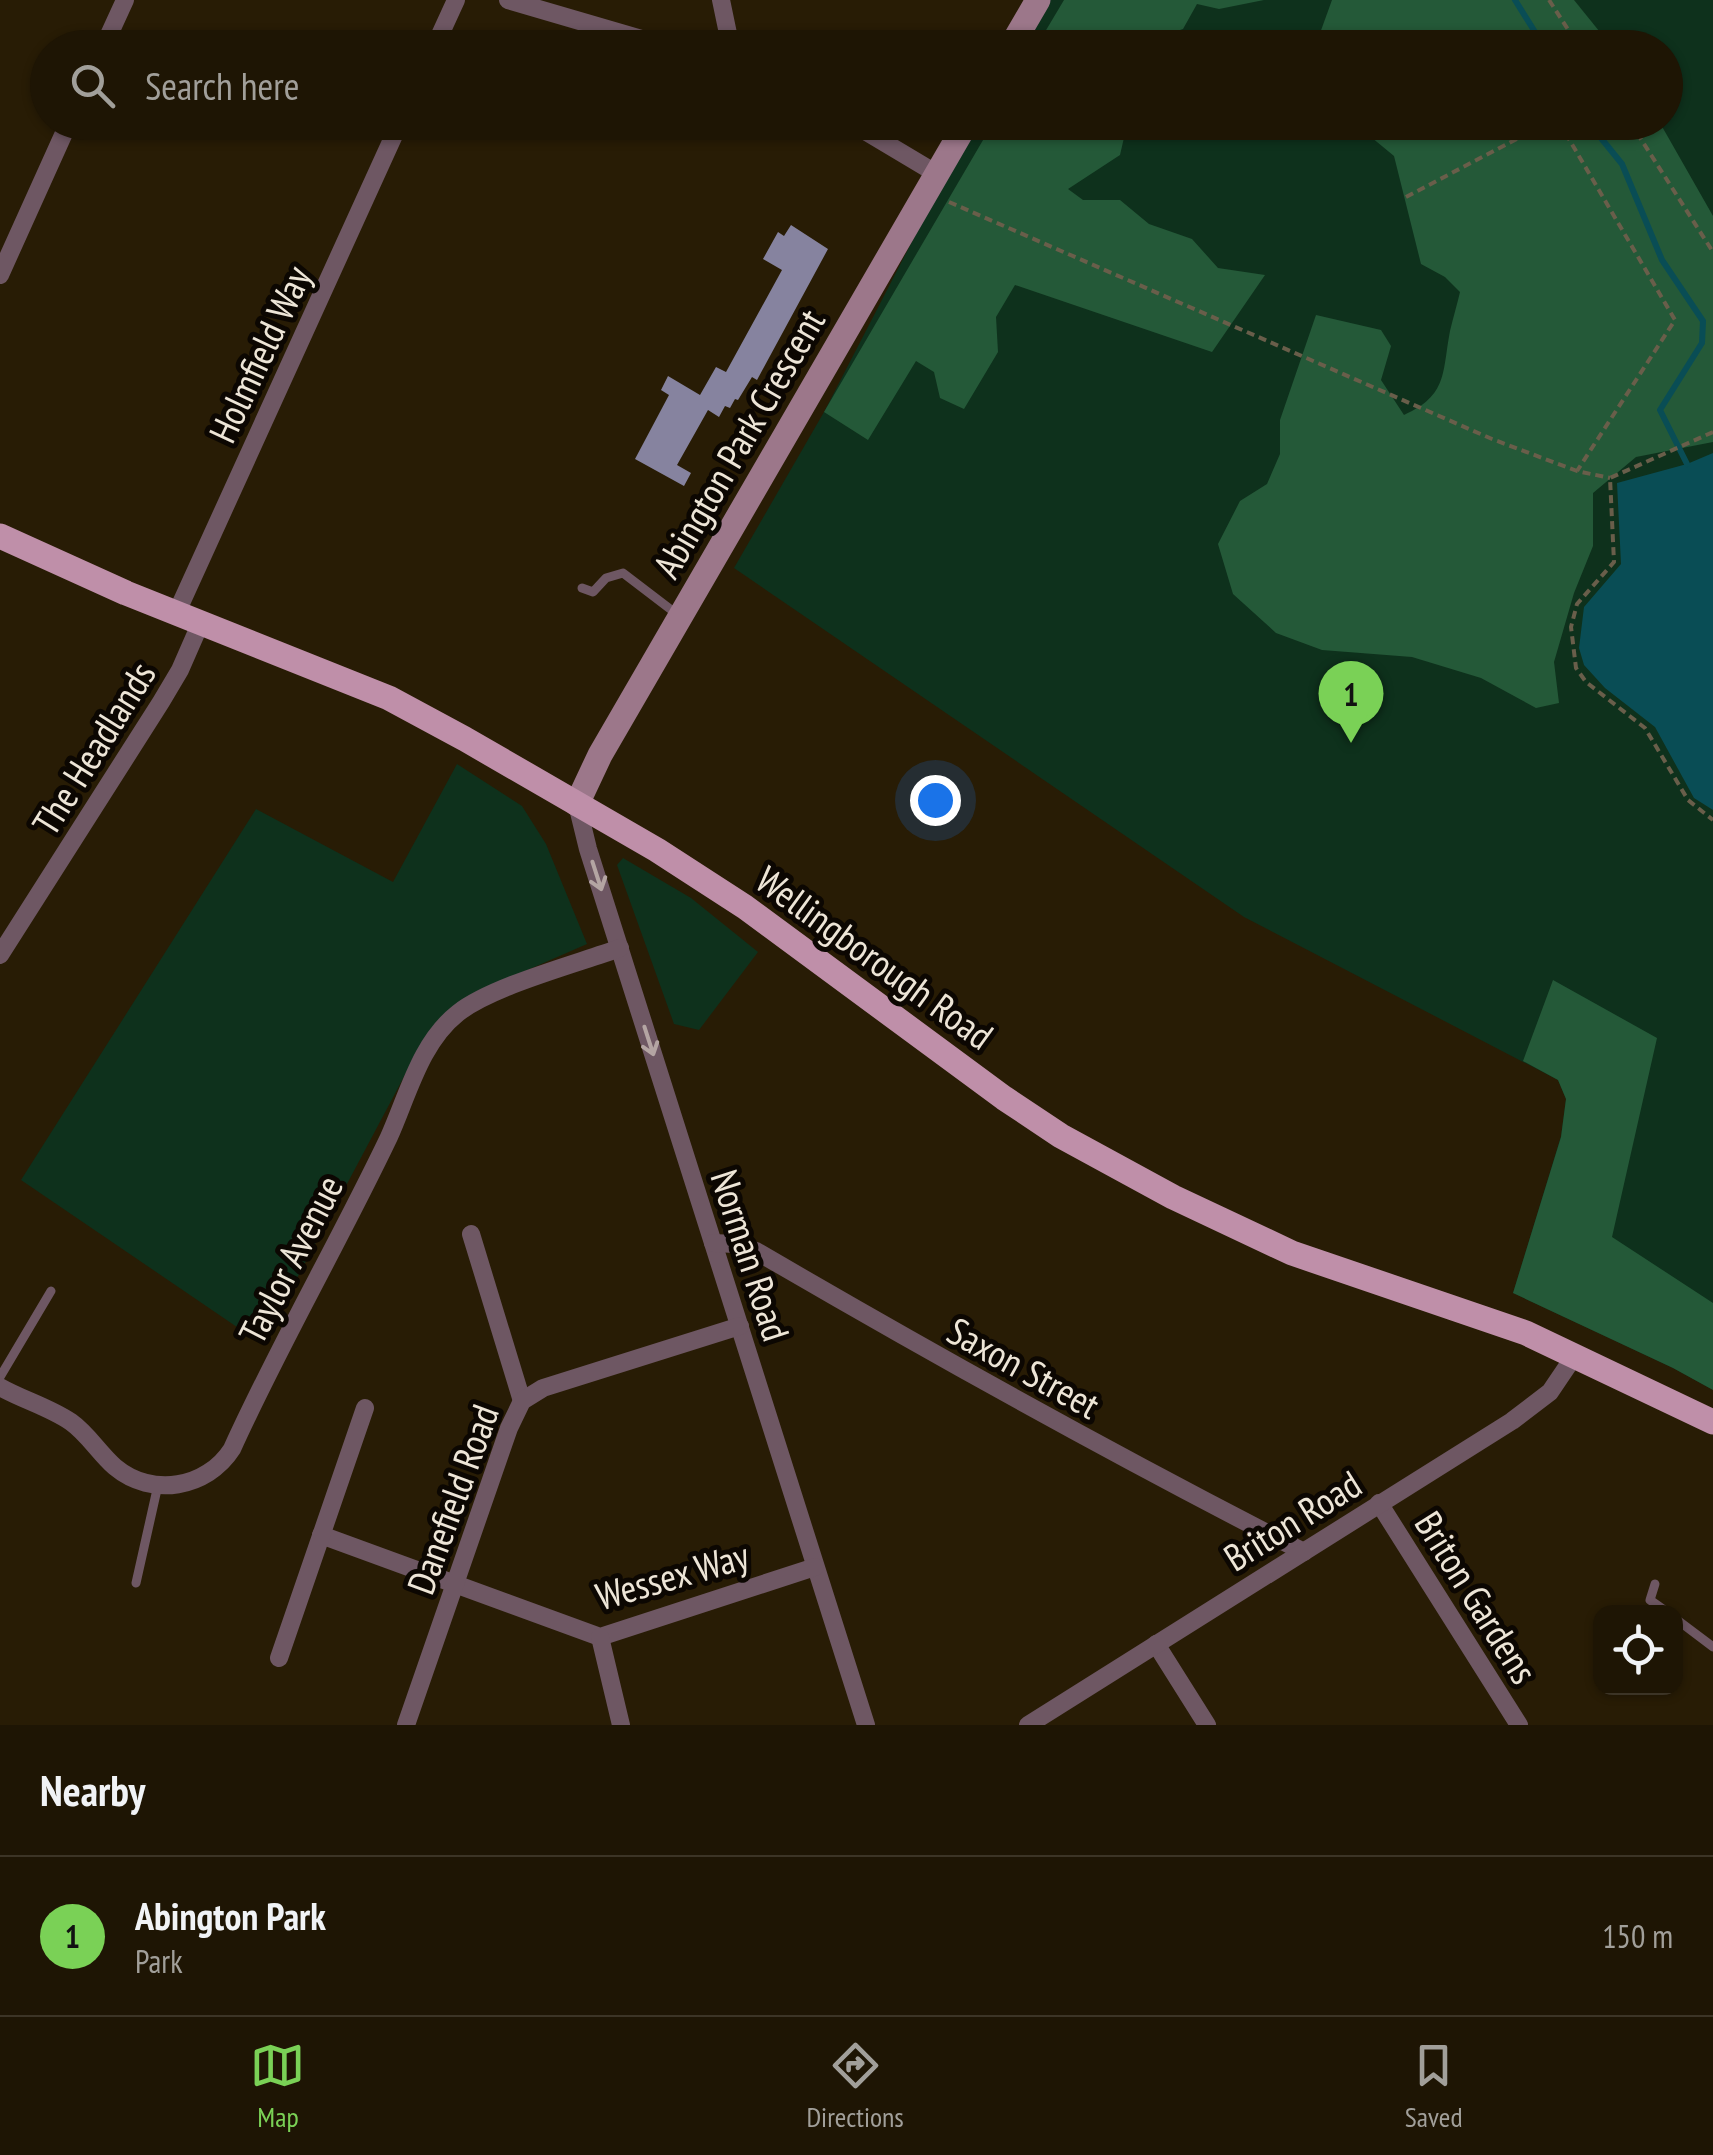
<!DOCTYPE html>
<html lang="en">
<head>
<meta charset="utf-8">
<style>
  body { margin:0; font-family:"PT Sans Narrow",sans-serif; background:#261e0e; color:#f1f3f6 }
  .controls { position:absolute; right:30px; bottom:30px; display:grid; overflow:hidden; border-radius:20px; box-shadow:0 2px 8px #0004 }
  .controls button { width:90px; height:90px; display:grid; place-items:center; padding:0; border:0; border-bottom:2px solid #3c3426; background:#1e1504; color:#f1f3f6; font:50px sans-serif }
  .you { position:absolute; left:935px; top:800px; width:35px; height:35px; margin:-25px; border:8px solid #fff; border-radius:50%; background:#1a73e8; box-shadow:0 0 0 15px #1a73e833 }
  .badge { display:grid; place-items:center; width:65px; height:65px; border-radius:50%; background:#7ad156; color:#111; font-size:32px; font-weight:700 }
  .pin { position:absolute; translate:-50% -82px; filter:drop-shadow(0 2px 5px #0008) }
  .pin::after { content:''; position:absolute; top:52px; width:35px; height:30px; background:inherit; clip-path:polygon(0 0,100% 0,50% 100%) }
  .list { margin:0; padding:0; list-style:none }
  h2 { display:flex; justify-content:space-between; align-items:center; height:130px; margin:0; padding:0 40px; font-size:42px }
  h2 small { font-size:32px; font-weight:400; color:#a19f9a }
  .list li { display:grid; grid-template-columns:65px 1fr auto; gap:30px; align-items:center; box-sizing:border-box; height:160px; padding:0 40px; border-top:2px solid #3c3426 }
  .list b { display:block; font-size:38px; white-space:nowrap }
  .list p { margin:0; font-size:32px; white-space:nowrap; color:#a19f9a }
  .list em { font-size:32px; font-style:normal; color:#a19f9a }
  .icon { flex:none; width:55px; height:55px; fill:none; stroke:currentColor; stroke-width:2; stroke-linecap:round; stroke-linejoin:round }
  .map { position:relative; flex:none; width:1713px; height:1725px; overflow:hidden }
  .search { position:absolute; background:#1e1504; box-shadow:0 2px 8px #0004; left:30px; right:30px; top:30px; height:110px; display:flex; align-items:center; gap:25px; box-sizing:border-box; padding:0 35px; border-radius:55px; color:#a19f9a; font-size:38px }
  .sheet { height:290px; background:#1e1504 }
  nav { display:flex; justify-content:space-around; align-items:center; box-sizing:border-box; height:140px; border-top:2px solid #3c3426; background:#1e1504; font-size:28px; color:#a19f9a }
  nav a { display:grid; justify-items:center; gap:5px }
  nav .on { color:#7ad156 }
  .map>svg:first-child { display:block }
  .green { fill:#0e311c }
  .forest { fill:#245938 }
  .water { fill:#094d55 }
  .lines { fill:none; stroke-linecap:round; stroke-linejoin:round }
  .stream { stroke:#094d55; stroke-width:6 }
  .building { fill:#86839f }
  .path { stroke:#695e4a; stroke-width:4; stroke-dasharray:8 5; stroke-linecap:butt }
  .lane { stroke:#6e5763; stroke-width:9 }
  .street { stroke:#6e5763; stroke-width:18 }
  .secondary { stroke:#9c778a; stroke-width:25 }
  .primary { stroke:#bf8fa9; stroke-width:25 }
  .oneway { stroke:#b4a5a3 }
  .labels { text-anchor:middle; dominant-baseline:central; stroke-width:10; stroke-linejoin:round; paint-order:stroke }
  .street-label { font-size:38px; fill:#ede5d7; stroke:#0c0702 }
</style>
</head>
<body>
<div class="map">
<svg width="1713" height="1725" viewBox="0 0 1713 1725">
  <rect width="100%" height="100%" fill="#281c05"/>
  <!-- green -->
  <g class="green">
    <path d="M1040 0H1713V1390L1673 1368 1513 1293 1561 1136 1566 1099 1558 1080 1244 917 734 568 824 412 934 199 949 123 1666 122V48L1000 47Z"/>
    <path d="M457 764 522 806 546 844 587 944 484 989 416 1054 262 1344 21 1180 256 809 393 882Z"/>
    <path d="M623 858 691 898 758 952 699 1030 674 1024 617 865Z"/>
  </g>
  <!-- forest -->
  <g class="forest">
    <path d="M1064 0H1264L1219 9 1197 4 1183 29 1157 38 1149 47H1036Z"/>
    <path d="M1332 0H1574L1612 47H1315Z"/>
    <path d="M993 123H1131L1126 129 1120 155 1068 189 1083 200H1120L1149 224 1192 239 1218 268 1265 275 1212 352 1015 285 996 317 998 352 964 409 940 398 934 372 916 361 868 440 824 412Z"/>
    <path d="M1354 123H1660L1713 216V442L1636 457 1593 493V546L1574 593 1554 662 1559 703 1536 708 1481 678 1412 657 1322 650 1276 633 1233 594 1218 544 1240 501 1267 484 1280 454V420L1316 315 1381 330 1391 346 1381 380 1404 415C1448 395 1442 373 1450 331 1453 318 1457 305 1460 292L1445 277 1421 264 1394 156Z"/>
    <path d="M1553 980 1657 1038 1612 1237 1713 1303V1390L1673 1368 1513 1293 1561 1137 1566 1099 1558 1080 1523 1061Z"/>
  </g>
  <!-- water -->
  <path class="water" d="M1713 453V810L1694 798 1655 727 1605 688 1584 665 1579 648 1584 607 1621 564 1617 483 1687 464Z"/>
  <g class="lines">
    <!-- stream -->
    <g class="stream">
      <path d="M1515 0 1545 48"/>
      <path d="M1588 122 1622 164 1662 260 1703 321 1702 343 1660 410 1687 464"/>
    </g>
  </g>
  <!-- building -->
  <path class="building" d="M791 225 828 249 757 380 752 377 738 400 735 399 730 408 725 406 719 417 708 410 677 465 691 473 684 486 635 459 669 395 661 390 668 376 700 395 716 367 726 372 782 270 763 259 778 232 784 236Z"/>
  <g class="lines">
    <!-- path -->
    <g class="path">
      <path d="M1549 0 1580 48"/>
      <path d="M1559 122 1675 320 1577 471"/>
      <path d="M1630 122 1713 252"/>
      <path d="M1406 197 1549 122"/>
      <path d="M949 202 1492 439 1577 471 1610 478"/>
      <path d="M1713 432 1610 478 1614 562 1577 604 1571 627 1576 668 1586 682 1645 728 1688 800 1713 820"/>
    </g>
    <!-- lane -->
    <g class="lane">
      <path d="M582 588 593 592 606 578 623 573 678 615"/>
      <path d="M0 1377 51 1291"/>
      <path d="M136 1583 158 1485"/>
      <path d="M1655 1584 1650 1600 1667 1612"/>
      <path d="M1676 1619 1713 1647"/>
    </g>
    <!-- street -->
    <g class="street">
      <path d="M508 0 672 48"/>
      <path d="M721 0 731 48"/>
      <path d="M103 48 125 0"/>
      <path d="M434 48 456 0"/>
      <path d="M850 122 937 174"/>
      <path d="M0 275 69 122"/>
      <path d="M177 612 400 122"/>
      <path d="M577 804 588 849 866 1725"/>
      <path d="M0 955 161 702 180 670 201 622"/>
      <path d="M471 1234 522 1401"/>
      <path d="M713 1243 735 1244 756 1251C936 1356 1118 1457 1304 1552"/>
      <path d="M0 1387C23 1400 49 1407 71 1422 88 1434 99 1453 115 1467 152 1498 207 1488 232 1449 280 1343 339 1242 389 1137 408 1095 420 1043 458 1013 492 986 576 964 620 948"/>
      <path d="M1379 1503 1519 1725"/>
      <path d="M321 1535 600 1637 815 1567"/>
      <path d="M600 1637 621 1725"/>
      <path d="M1156 1644 1207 1725"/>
      <path d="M279 1658 365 1408"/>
      <path d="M406 1725 509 1428 522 1401 543 1388 740 1326"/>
      <path d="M1028 1725 1512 1421 1550 1392 1575 1355"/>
    </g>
    <!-- secondary -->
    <g class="secondary">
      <path d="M1010 48 1038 0"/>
      <path d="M577 804 600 755 967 122"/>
    </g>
    <!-- primary -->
    <path class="primary" d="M0 536 126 593 389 698 465 739 657 850 745 907 1004 1098 1061 1136 1173 1197 1292 1253 1526 1333 1713 1422"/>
  </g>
  <!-- one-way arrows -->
  <defs><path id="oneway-shaft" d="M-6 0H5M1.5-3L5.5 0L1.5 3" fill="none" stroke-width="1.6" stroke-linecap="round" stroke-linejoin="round" transform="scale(2.5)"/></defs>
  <g class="oneway">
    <use href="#oneway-shaft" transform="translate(597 876) rotate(72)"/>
    <use href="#oneway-shaft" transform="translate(649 1041) rotate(72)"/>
  </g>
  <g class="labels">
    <!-- street labels -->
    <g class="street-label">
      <text transform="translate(259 354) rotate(-65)">Holmfield Way</text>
      <text transform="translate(738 443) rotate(-60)">Abington Park Crescent</text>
      <text transform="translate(93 748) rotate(-58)">The Headlands</text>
      <text transform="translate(875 957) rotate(36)">Wellingborough Road</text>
      <text transform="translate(751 1255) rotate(72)">Norman Road</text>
      <text transform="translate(290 1259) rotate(-63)">Taylor Avenue</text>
      <text transform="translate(1024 1367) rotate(29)">Saxon Street</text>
      <text transform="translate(452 1499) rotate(-70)">Danefield Road</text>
      <text transform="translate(1292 1520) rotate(-32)">Briton Road</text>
      <text transform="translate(672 1575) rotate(-16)">Wessex Way</text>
      <text transform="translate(1477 1597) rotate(58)">Briton Gardens</text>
    </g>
  </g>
</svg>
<div class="controls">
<button><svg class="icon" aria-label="locate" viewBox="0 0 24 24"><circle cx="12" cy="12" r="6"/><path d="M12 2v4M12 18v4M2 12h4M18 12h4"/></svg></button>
</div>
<div class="you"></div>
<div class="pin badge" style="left:1351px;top:743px">1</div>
<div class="search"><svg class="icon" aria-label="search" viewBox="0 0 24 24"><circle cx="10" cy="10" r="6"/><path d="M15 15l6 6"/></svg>Search here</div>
</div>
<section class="sheet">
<h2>Nearby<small></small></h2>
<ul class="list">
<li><span class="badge">1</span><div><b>Abington Park</b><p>Park</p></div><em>150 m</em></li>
</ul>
</section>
<nav>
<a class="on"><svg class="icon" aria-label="map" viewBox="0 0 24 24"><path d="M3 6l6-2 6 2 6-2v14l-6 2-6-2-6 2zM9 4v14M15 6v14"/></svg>Map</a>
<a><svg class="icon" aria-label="directions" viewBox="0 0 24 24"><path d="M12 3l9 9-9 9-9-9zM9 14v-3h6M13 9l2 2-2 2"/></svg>Directions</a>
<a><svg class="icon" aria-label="saved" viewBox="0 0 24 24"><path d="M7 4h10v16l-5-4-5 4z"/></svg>Saved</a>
</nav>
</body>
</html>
